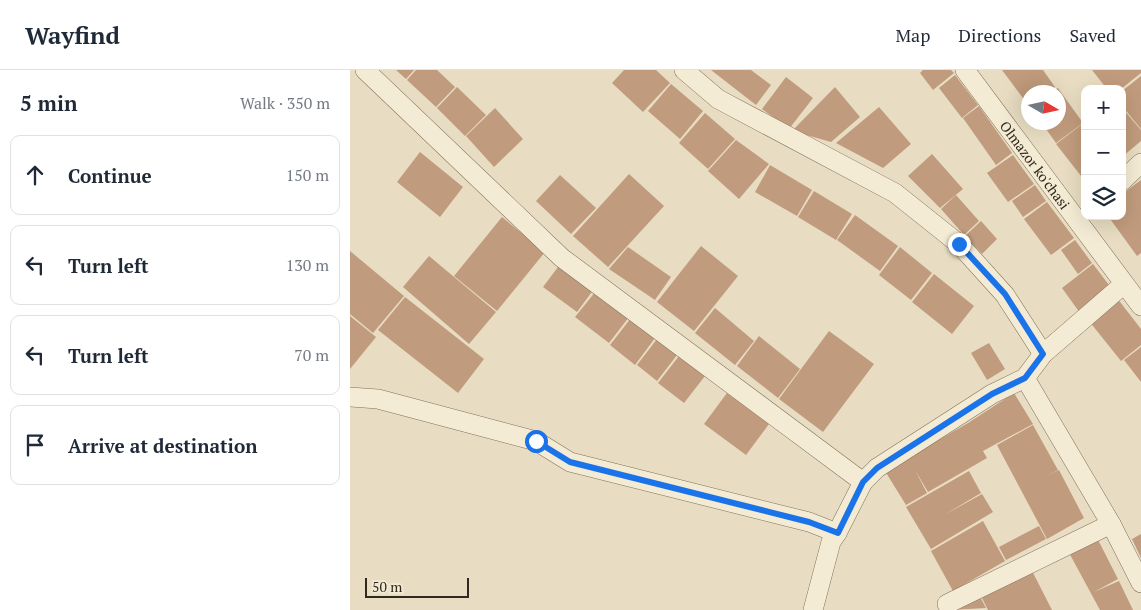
<!DOCTYPE html>
<html lang="en">
<head>
<meta charset="utf-8">
<style>
  body { margin:0; font-family:"PT Serif",serif; background:#f6f6f7; color:#1f2937 }
  .controls { position:absolute; right:15px; top:15px; display:grid; overflow:hidden; border-radius:10px; box-shadow:0 5px 20px #0002 }
  .controls button { width:45px; height:45px; display:grid; place-items:center; padding:0; border:0; border-bottom:1px solid #e0e1e3; background:#fff; color:#1f2937; font:25px sans-serif }
  .compass { position:absolute; left:671px; top:15px; width:45px; height:45px; border-radius:50%; background:#fff; box-shadow:0 5px 20px #0002; rotate:99deg }
  .scale { position:absolute; left:15px; bottom:12px; width:104px; box-sizing:border-box; padding-left:5px; border:2px solid #31281e; border-top:0; font-size:14px; line-height:18px; white-space:nowrap; color:#31281e; -webkit-text-stroke:4px #f0e8d1; paint-order:stroke }
  .stop { position:absolute; width:15px; height:15px; margin:-11px; border:4px solid #1a73e8; border-radius:50%; background:#fff }
  .stop.end { background:#1a73e8; border-color:#fff; box-shadow:0 1px 5px #0008 }
  .list { margin:0; padding:0; list-style:none }
  h2 { display:flex; justify-content:space-between; align-items:center; height:65px; margin:0; padding:0 20px; font-size:21px }
  h2 small { font-size:16px; font-weight:400; color:#747a83 }
  .list li { display:grid; grid-template-columns:32px 1fr auto; gap:15px; align-items:center; box-sizing:border-box; height:80px; margin:0 10px 10px; padding:0 10px; border:1px solid #e0e1e3; border-radius:10px }
  .list b { display:block; font-size:19px; white-space:nowrap }
  .list em { font-size:16px; font-style:normal; color:#747a83 }
  .icon { flex:none; width:28px; height:28px; fill:none; stroke:currentColor; stroke-width:2; stroke-linecap:round; stroke-linejoin:round }
  .map { position:relative; flex:none; width:791px; height:540px; overflow:hidden }
  header { display:flex; align-items:center; gap:30px; box-sizing:border-box; height:70px; padding:0 25px; background:#fff; border-bottom:1px solid #e0e1e3 }
  header strong { font-size:24px }
  nav { display:flex; gap:28px; margin-inline-start:auto; font-size:18px }
  main { display:flex }
  aside { flex:1; background:#fff }
  .map>svg:first-child { display:block }
  .building { fill:#c19b7d }
  .lines { fill:none; stroke-linecap:round; stroke-linejoin:round }
  .minor-casing { stroke:#80705c; stroke-width:20 }
  .minor { stroke:#f4ebd4; stroke-width:19 }
  .route { stroke:#1a73e8; stroke-width:6 }
  .labels { text-anchor:middle; dominant-baseline:central; stroke-width:4; stroke-linejoin:round; paint-order:stroke }
  .street-label { font-size:14px; fill:#31281e; stroke:#f0e8d1 }
</style>
</head>
<body>
<header>
<strong>Wayfind</strong>
<nav><a>Map</a><a>Directions</a><a>Saved</a></nav>
</header>
<main>
<aside>
<h2>5 min<small>Walk · 350 m</small></h2>
<ul class="list">
<li><svg class="icon" aria-label="ahead" viewBox="0 0 24 24"><path d="M12 20V5M6 11l6-6 6 6"/></svg><div><b>Continue</b></div><em>150 m</em></li>
<li><svg class="icon" aria-label="left" viewBox="0 0 24 24"><path d="M17 20v-9H6M10 6l-5 5 5 5"/></svg><div><b>Turn left</b></div><em>130 m</em></li>
<li><svg class="icon" aria-label="left" viewBox="0 0 24 24"><path d="M17 20v-9H6M10 6l-5 5 5 5"/></svg><div><b>Turn left</b></div><em>70 m</em></li>
<li><svg class="icon" aria-label="arrive" viewBox="0 0 24 24"><path d="M6 21V4h12l-3 4 3 4H6"/></svg><div><b>Arrive at destination</b></div></li>
</ul>
</aside>
<div class="map">
<svg width="791" height="540" viewBox="0 0 791 540">
  <rect width="100%" height="100%" fill="#e8ddc2"/>
  <!-- building -->
  <g class="building">
    <path d="M46 0H64L56 9Z"/>
    <path d="M66 0H87L105 17 86 37 57 10Z"/>
    <path d="M274 0H306L320 13 293 42 262 13Z"/>
    <path d="M361 0H401L421 15 406 35Z"/>
    <path d="M573 0H601L604 3 583 20 570 3Z"/>
    <path d="M652 0H693L705 17 698 22H678V35Z"/>
    <path d="M742 0H791V3L771 19H757Z"/>
    <path d="M605 5 628 35 612 48 589 18Z"/>
    <path d="M791 6V59L772 36V21Z"/>
    <path d="M436 7 463 28 439 59 412 39Z"/>
    <path d="M321 14 353 41 330 69 298 41Z"/>
    <path d="M107 17 136 45 115 66 87 38Z"/>
    <path d="M485 17 510 47 481 72 442 61Z"/>
    <path d="M708 18 733 53 706 73 691 52H708V22H701Z"/>
    <path d="M629 36 662 83 646 95 613 48Z"/>
    <path d="M529 37 561 74 533 98 486 73Z"/>
    <path d="M145 38 173 69 144 97 116 66Z"/>
    <path d="M772 38 791 60V71L772 87Z"/>
    <path d="M355 43 385 69 358 99 329 73Z"/>
    <path d="M735 52V111L706 74Z"/>
    <path d="M386 70 419 94 389 129 358 101Z"/>
    <path d="M70 82 113 117 90 147 47 112Z"/>
    <path d="M582 84 613 119 590 138 558 106Z"/>
    <path d="M663 85 684 114 658 132 637 103Z"/>
    <path d="M420 95 462 120 447 146 405 122Z"/>
    <path d="M279 104 314 136 258 197 223 166Z"/>
    <path d="M210 105 246 138 221 164 186 131Z"/>
    <path d="M791 110V183L787 186 758 146H772V124Z"/>
    <path d="M685 115 696 131 673 147 662 131Z"/>
    <path d="M464 121 502 144 486 170 448 147Z"/>
    <path d="M606 125 629 151 614 165 591 139Z"/>
    <path d="M697 132 724 168 701 185 674 149Z"/>
    <path d="M505 145 548 176 530 201 487 170Z"/>
    <path d="M152 147 195 182 147 241 104 206Z"/>
    <path d="M631 151 647 169 632 184 615 166Z"/>
    <path d="M725 170 742 193 728 204 711 180Z"/>
    <path d="M351 176 388 206 344 261 307 232Z"/>
    <path d="M278 177 321 207 305 230 259 199Z"/>
    <path d="M550 177 582 203 561 230 529 205Z"/>
    <path d="M0 181 54 226 23 263 0 244Z"/>
    <path d="M79 186 146 242 119 274 53 217Z"/>
    <path d="M211 193 244 219 227 242 193 217Z"/>
    <path d="M743 194 762 219 730 243 712 218Z"/>
    <path d="M584 204 624 236 602 264 562 232Z"/>
    <path d="M246 221 279 247 259 273 225 247Z"/>
    <path d="M55 227 134 289 108 323 28 260Z"/>
    <path d="M767 228 791 259V275L771 291 739 251Z"/>
    <path d="M365 238 404 271 385 295 345 263Z"/>
    <path d="M0 246 26 267 0 299Z"/>
    <path d="M281 248 305 268 285 295 260 275Z"/>
    <path d="M479 261 524 294 473 362 429 329Z"/>
    <path d="M409 266 450 299 428 328 387 296Z"/>
    <path d="M307 269 327 285 307 311 287 295Z"/>
    <path d="M639 273 655 299 637 310 621 283Z"/>
    <path d="M791 277V312L774 290Z"/>
    <path d="M329 286 355 306 334 333 308 313Z"/>
    <path d="M377 323 419 354 396 385 354 354Z"/>
    <path d="M664 323 683 354 633 381 637 388 578 422 565 400 577 423 556 435 535 401 618 353Z"/>
    <path d="M683 355 708 400 698 405 709 400 734 448 697 469 647 375Z"/>
    <path d="M619 401 631 423 594 445 632 424 643 442 581 479 556 437Z"/>
    <path d="M633 451 655 491 603 521 581 481Z"/>
    <path d="M689 456 696 469 656 490 649 477Z"/>
    <path d="M745 464 768 509 744 522 769 511 783 540H750L717 479Z"/>
    <path d="M791 464V488L782 469Z"/>
    <path d="M679 495 702 540H638L628 520Z"/>
    <path d="M627 521 636 538 600 540Z"/>
  </g>
  <g class="lines">
    <!-- minor casing -->
    <g class="minor-casing">
      <g id="minor">
        <path d="M15 0 212 188 513 412"/>
        <path d="M334 0 368 29 545 123 609 174 655 225 693 284"/>
        <path id="s1" d="M615 0 791 236"/>
        <path d="M772 111 791 93"/>
        <path d="M675 308 761 454 791 513"/>
        <path d="M0 327 28 329 186 371 220 392 459 452 487 463 481 472 463 540"/>
        <path d="M487 463 513 412 527 398 642 324 675 308 693 284 774 214"/>
        <path d="M597 534 761 454"/>
      </g>
    </g>
    <!-- minor -->
    <use href="#minor" class="minor"/>
  </g>
  <g class="lines">
    <!-- route -->
    <path class="route" d="M186 371 220 392 459 452 488 463 513 412 527 398 642 324 675 308 693 284 655 224 609 174"/>
  </g>
  <g class="labels">
    <!-- street labels -->
    <g class="street-label">
      <text stroke="none"><textPath href="#s1" startOffset="118">Olmazor ko'chasi</textPath></text>
    </g>
  </g>
</svg>
<div class="controls">
<button>+</button>
<button>−</button>
<button><svg class="icon" aria-label="layers" viewBox="0 0 24 24"><path d="M12 4l9 5-9 5-9-5zM3 14l9 5 9-5"/></svg></button>
</div>
<svg class="compass" viewBox="-18 -18 36 36"><path d="M0-13l5 13h-10z" fill="#e53935"/><path d="M0 13l5-13h-10z" fill="#747a83"/></svg>
<div class="scale">50 m</div>
<div class="stop" style="left:186px;top:371px"></div>
<div class="stop end" style="left:609px;top:174px"></div>
</div>
</main>
</body>
</html>
